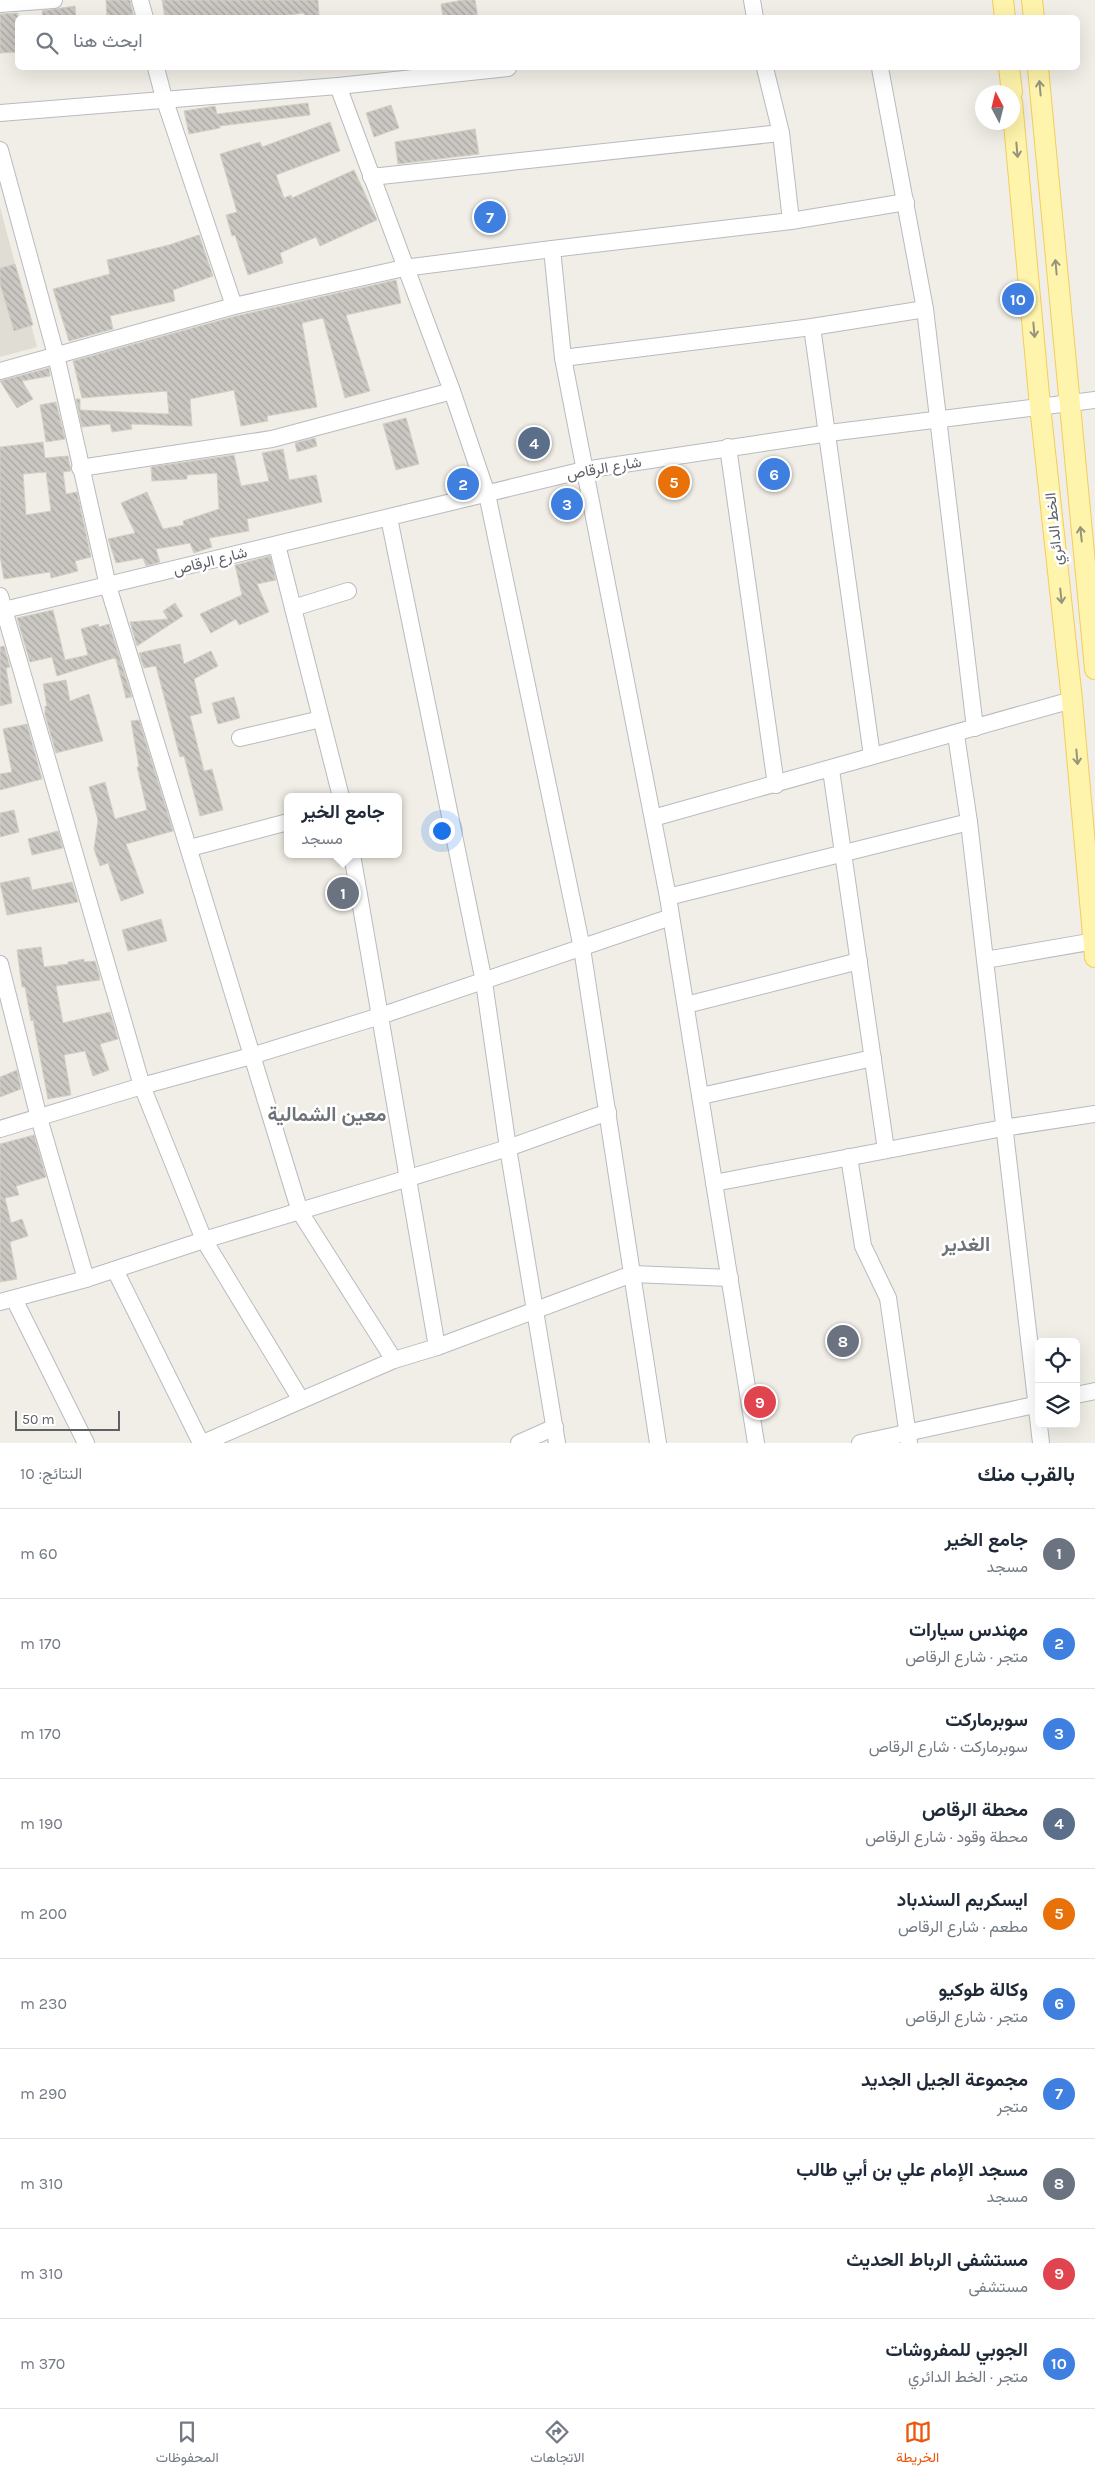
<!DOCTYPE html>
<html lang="ar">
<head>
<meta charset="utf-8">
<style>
  body { margin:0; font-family:Karla,Vazirmatn,sans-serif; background:#f2f2f3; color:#1f2937; direction:rtl }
  .controls { position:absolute; right:15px; bottom:15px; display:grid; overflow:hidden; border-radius:8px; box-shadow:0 5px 20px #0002 }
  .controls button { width:45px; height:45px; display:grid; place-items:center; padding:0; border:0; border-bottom:1px solid #e0e1e3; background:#fff; color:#1f2937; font:25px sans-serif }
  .compass { position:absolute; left:975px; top:85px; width:45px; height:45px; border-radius:50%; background:#fff; box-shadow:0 5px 20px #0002; rotate:353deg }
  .scale { position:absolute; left:15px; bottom:12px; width:105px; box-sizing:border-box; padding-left:5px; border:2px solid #5d6166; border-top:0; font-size:14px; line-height:18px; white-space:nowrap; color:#5d6166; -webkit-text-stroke:4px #fff; paint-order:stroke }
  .you { position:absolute; left:441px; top:830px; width:18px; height:18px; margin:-12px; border:4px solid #fff; border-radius:50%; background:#1a73e8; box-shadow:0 0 0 8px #1a73e833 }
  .badge { display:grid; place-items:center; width:32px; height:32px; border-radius:50%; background:#ea580c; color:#fff; font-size:16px; font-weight:700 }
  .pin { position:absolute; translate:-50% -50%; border:2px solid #fff; box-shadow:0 1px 5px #0006 }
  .popup { position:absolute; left:284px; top:793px; width:118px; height:65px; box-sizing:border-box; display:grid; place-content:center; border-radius:8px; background:#fff; filter:drop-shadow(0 1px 4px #0005); font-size:16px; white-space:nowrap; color:#747a83 }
  .popup b { font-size:19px; color:#1f2937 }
  .popup::after { content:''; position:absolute; left:50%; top:100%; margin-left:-10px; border:10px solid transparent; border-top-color:#fff }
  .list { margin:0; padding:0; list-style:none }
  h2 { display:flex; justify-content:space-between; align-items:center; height:65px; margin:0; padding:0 20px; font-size:21px }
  h2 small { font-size:16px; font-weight:400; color:#747a83 }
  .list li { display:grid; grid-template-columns:32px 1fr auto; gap:15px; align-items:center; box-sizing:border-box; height:90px; padding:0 20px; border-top:1px solid #e0e1e3 }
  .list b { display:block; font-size:19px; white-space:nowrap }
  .list p { margin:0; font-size:16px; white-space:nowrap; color:#747a83 }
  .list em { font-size:16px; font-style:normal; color:#747a83 }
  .icon { flex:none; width:28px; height:28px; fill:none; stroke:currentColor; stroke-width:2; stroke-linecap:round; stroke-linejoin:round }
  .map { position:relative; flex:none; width:1095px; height:1443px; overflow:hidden; direction:ltr }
  .search { position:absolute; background:#fff; box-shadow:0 5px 20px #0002; left:15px; right:15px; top:15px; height:55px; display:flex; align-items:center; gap:12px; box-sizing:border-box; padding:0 18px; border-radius:8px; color:#747a83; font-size:19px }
  .sheet { height:965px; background:#fff }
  nav { display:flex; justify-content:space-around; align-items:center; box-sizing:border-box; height:70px; border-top:1px solid #e0e1e3; background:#fff; font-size:14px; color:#747a83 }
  nav a { display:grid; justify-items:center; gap:2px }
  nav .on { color:#ea580c }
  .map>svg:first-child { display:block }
  .education { fill:#e0ddd4 }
  .building { fill:url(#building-back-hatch); stroke:#d5d0c4; fill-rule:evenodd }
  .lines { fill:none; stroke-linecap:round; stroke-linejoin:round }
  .minor-casing { stroke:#b8bbbf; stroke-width:18 }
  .major-casing { stroke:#f4cd5b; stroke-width:22 }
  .minor { stroke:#fff; stroke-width:16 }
  .major { stroke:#fff4ab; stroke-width:20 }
  .oneway { stroke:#96947e }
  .labels { text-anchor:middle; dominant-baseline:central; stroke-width:5; stroke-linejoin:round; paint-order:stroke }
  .street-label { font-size:15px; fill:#5d6166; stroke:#fff }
  .district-label { font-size:20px; font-weight:bold; fill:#6e7378; stroke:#fff }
</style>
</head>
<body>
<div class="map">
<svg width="1095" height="1443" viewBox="0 0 1095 1443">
  <defs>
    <pattern id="building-back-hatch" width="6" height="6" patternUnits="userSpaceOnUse" patternTransform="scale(1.25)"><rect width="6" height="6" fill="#cbc8c3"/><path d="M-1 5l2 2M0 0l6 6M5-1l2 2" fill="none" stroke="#a8a6a2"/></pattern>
  </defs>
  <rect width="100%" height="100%" fill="#f0eee6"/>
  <!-- education -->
  <path class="education" d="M0 207 37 347 0 357Z"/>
  <!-- building -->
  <g class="building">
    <path d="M106 0H130L134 18H107Z"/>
    <path d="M162 0H318L319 16 305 17 304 13 269 18H165Z"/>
    <path d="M463 0H475L478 18H443L441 4Z"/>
    <path d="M75 6 76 18H43L42 11Z"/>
    <path d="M18 13V52L0 53V14Z"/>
    <path d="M308 103 310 115 220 126V128L189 134 184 111 215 106 217 114Z"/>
    <path d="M391 105 399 128 374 137 366 113Z"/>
    <path d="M330 122 340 151 276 175 284 198 291 195 292 198 354 170 377 220 320 246 316 237 280 253 283 263 248 275 235 235 232 236 226 215 237 212 220 154 260 142 262 147Z"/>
    <path d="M475 129 479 154 398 164 395 142Z"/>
    <path d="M199 235 213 276 173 290 175 301 110 316 113 329 69 341 53 289 110 274 107 260 169 245Z"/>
    <path d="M15 264 33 325 14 331 0 284V268Z"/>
    <path d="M396 280 401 303 346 315 370 391 345 398 323 318 302 323 317 407 267 416 268 421 241 426 234 390 190 399 192 426 131 424 132 429 112 432 110 424 82 427 76 399H80V410L169 414 167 391 82 398 73 361 236 316Z"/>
    <path d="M49 368 50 376 22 381 33 399 17 408 0 381Z"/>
    <path d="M56 402 65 439 46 442 40 405Z"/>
    <path d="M406 418 419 464 396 470 383 424Z"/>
    <path d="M315 438 317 446 297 452 295 443Z"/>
    <path d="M43 442 45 458 68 456 71 471 63 472 66 494 77 492 91 557 75 561 78 571 51 578 50 572 4 579 0 556V447ZM46 472 51 511 26 515 23 474Z"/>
    <path d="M283 449 289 480 316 475 322 502 247 519 249 531 209 538 212 547 194 553 190 543 156 549 160 562 157 563 146 566 143 558 116 563 108 539 135 533 121 503 147 492 163 529 184 525 183 521 219 509 217 473 187 475V479L152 481 151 467 234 455 241 486 269 481 262 453Z"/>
    <path d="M270 556 276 580 257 584 269 612 239 625 236 619 211 633 200 614 242 595 235 565Z"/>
    <path d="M175 603 183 616 137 646 130 622 168 619 163 611Z"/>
    <path d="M53 610 65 660 88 655 81 629 98 624 99 627 109 624 132 697 126 698 116 659 114 658 57 676 52 657 30 662 17 618Z"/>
    <path d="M180 644 184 664 211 651 218 666 194 679 202 713 190 716 204 771 212 769 223 810 200 816 184 756 180 757 156 666 144 668 139 653Z"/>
    <path d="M4 646 10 667 6 668 12 703 0 706V647Z"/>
    <path d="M66 680 70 701 89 694 103 741 56 753 45 715V706H47L43 684Z"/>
    <path d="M234 697 240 718 218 724 212 703Z"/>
    <path d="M139 720 173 831 126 844 144 893 121 901 108 863 100 866 94 849 98 820 89 787 105 782 115 819 147 810 137 767H139L131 721Z"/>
    <path d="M27 724 42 779 0 790V774L12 772 3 729Z"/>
    <path d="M14 810 19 832 0 837V813Z"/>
    <path d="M58 831 63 848 32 855 28 839Z"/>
    <path d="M29 877 32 890 72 882 78 902 7 915 0 883Z"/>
    <path d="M161 919 167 941 128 951 122 930Z"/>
    <path d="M41 947 44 967 68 964V962L84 959V962L95 961 99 974 100 980 56 986 63 1023 110 1012 118 1039 100 1044 109 1070 93 1076 85 1051 64 1055 71 1095 48 1099 33 1020 31 1021 25 987H22L17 950Z"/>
    <path d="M17 1070 21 1089 0 1097V1077Z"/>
    <path d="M34 1135 46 1177 16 1186 19 1195 5 1198 11 1223 22 1219 28 1236 10 1242 17 1279 0 1282V1144Z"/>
  </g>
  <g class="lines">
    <!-- minor casing -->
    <g class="minor-casing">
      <g id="minor">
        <path d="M140 0 145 18"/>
        <path d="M752 0 755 18"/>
        <path d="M0 4 54 0"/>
        <path d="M156 68 164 98 234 306"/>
        <path d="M765 68 781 133 791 221"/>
        <path d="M880 68 925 309 975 728"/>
        <path d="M338 86 452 391 487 494 582 948 658 1443"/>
        <path d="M0 113 338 86 508 68"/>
        <path d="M0 150 56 355 108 586 300 1212 394 1360"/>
        <path d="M371 177 781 133"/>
        <path d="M812 327 872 756"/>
        <path d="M563 358 812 327 925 309"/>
        <path d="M0 371 234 306 404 268 552 249"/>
        <path d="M728 447 776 785"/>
        <path d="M80 468 272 439 452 391"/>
        <path d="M389 518 484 982 508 1148 557 1443"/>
        <path d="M277 545 341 797"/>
        <path d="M0 596 142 1086 204 1240 301 1400"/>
        <path d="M293 608 348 591"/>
        <path d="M0 611 584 470 829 433 1095 400"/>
        <path d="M956 735 969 822 1041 1443"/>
        <path d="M240 738 321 719"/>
        <path d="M831 770 886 1150"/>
        <path d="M653 818 1072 700"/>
        <path d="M190 848 288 822"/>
        <path d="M352 854 437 1347"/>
        <path d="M668 897 969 822"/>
        <path d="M985 960 1095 941"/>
        <path d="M0 964 39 1118 86 1279"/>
        <path d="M686 1005 859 961"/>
        <path d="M701 1096 873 1058"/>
        <path d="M0 1129 142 1086 251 1056 380 1016 671 917"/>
        <path d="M849 1157 863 1246 888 1298 909 1443"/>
        <path d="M714 1183 1003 1128 1095 1114"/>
        <path d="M115 1270 201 1443"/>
        <path d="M14 1299 86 1443"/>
        <path d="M0 1302 86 1279 204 1240 508 1148 608 1112"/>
        <path d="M1076 1395 1095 1391"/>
        <path d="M203 1443 394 1360 437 1347 632 1274 730 1278"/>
        <path d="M519 1443 555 1427"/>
        <path d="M756 1443 668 897 563 358 552 249 791 221 906 202"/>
        <path d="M860 1443 1039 1404"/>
      </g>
    </g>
    <!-- major casing -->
    <g class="major-casing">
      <g id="major">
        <path d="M1003 0 1005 18"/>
        <path d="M1032 0 1034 18"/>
        <path d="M1009 68 1012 92"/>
        <path d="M1038 68 1095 669"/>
        <path d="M1012 102 1040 406 1072 700 1095 957"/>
      </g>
    </g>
    <!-- minor -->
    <use href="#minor" class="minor"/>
    <!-- major -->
    <use href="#major" class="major"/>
  </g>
  <!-- one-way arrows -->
  <defs><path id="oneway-shaft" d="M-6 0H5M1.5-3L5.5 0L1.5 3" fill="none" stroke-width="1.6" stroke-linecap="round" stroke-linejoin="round" transform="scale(1.25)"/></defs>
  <g class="oneway">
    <use href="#oneway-shaft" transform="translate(1040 88) rotate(-95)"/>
    <use href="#oneway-shaft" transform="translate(1017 150) rotate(85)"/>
    <use href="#oneway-shaft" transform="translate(1056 267) rotate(-95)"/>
    <use href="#oneway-shaft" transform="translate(1034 330) rotate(85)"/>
    <use href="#oneway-shaft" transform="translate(1081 534) rotate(-96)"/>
    <use href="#oneway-shaft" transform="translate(1061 596) rotate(84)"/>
    <use href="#oneway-shaft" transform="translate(1077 757) rotate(85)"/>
  </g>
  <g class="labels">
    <!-- street labels -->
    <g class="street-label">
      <text transform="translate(604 468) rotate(-10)">شارع الرقاص</text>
      <text transform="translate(1054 529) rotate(-96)">الخط الدائري</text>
      <text transform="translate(210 561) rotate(-14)">شارع الرقاص</text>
    </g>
    <!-- district labels -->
    <g class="district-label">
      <text x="327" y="1114">معين الشمالية</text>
      <text x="966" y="1244">الغدير</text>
    </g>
  </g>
</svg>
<div class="controls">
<button><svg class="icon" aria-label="locate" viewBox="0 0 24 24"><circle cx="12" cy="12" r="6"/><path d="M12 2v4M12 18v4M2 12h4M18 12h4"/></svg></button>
<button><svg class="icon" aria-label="layers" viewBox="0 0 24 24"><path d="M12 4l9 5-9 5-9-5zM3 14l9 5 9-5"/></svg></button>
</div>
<svg class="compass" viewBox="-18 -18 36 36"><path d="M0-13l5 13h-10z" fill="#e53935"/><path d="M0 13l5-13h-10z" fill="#747a83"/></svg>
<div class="scale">50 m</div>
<div class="you"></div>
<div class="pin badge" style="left:343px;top:893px;background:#6b7280">1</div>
<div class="popup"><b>جامع الخير</b>مسجد</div>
<div class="pin badge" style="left:463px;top:484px;background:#3f7fe0">2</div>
<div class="pin badge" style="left:567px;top:504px;background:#3f7fe0">3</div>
<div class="pin badge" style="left:534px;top:443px;background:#5c6f8a">4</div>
<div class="pin badge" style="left:674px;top:482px;background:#e8710a">5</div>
<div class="pin badge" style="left:774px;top:474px;background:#3f7fe0">6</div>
<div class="pin badge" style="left:490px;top:217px;background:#3f7fe0">7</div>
<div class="pin badge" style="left:843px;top:1341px;background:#6b7280">8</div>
<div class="pin badge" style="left:760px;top:1402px;background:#e0444e">9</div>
<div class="pin badge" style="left:1018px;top:299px;background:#3f7fe0">10</div>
<div class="search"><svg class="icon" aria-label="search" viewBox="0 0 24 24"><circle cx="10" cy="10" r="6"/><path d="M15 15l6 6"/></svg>ابحث هنا</div>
</div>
<section class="sheet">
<h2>بالقرب منك<small>النتائج: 10</small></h2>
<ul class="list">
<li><span class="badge" style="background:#6b7280">1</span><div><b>جامع الخير</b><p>مسجد</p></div><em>60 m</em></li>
<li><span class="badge" style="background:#3f7fe0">2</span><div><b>مهندس سيارات</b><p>متجر · شارع الرقاص</p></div><em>170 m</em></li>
<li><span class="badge" style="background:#3f7fe0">3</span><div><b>سوبرماركت</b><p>سوبرماركت · شارع الرقاص</p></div><em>170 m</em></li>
<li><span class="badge" style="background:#5c6f8a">4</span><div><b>محطة الرقاص</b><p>محطة وقود · شارع الرقاص</p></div><em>190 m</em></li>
<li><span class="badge" style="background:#e8710a">5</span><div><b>ايسكريم السندباد</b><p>مطعم · شارع الرقاص</p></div><em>200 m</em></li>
<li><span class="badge" style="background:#3f7fe0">6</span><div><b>وكالة طوكيو</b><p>متجر · شارع الرقاص</p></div><em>230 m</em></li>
<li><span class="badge" style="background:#3f7fe0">7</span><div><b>مجموعة الجيل الجديد</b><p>متجر</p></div><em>290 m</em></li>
<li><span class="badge" style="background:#6b7280">8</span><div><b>مسجد الإمام علي بن أبي طالب</b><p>مسجد</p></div><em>310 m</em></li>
<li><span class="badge" style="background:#e0444e">9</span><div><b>مستشفى الرباط الحديث</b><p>مستشفى</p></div><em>310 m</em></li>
<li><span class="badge" style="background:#3f7fe0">10</span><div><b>الجوبي للمفروشات</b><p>متجر · الخط الدائري</p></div><em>370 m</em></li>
</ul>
</section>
<nav>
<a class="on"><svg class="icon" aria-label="map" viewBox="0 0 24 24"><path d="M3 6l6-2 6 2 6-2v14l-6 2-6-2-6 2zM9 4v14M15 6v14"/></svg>الخريطة</a>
<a><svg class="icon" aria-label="directions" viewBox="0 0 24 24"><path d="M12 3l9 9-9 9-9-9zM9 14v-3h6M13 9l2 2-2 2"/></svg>الاتجاهات</a>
<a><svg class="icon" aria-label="saved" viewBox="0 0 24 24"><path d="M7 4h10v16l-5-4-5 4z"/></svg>المحفوظات</a>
</nav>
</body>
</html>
